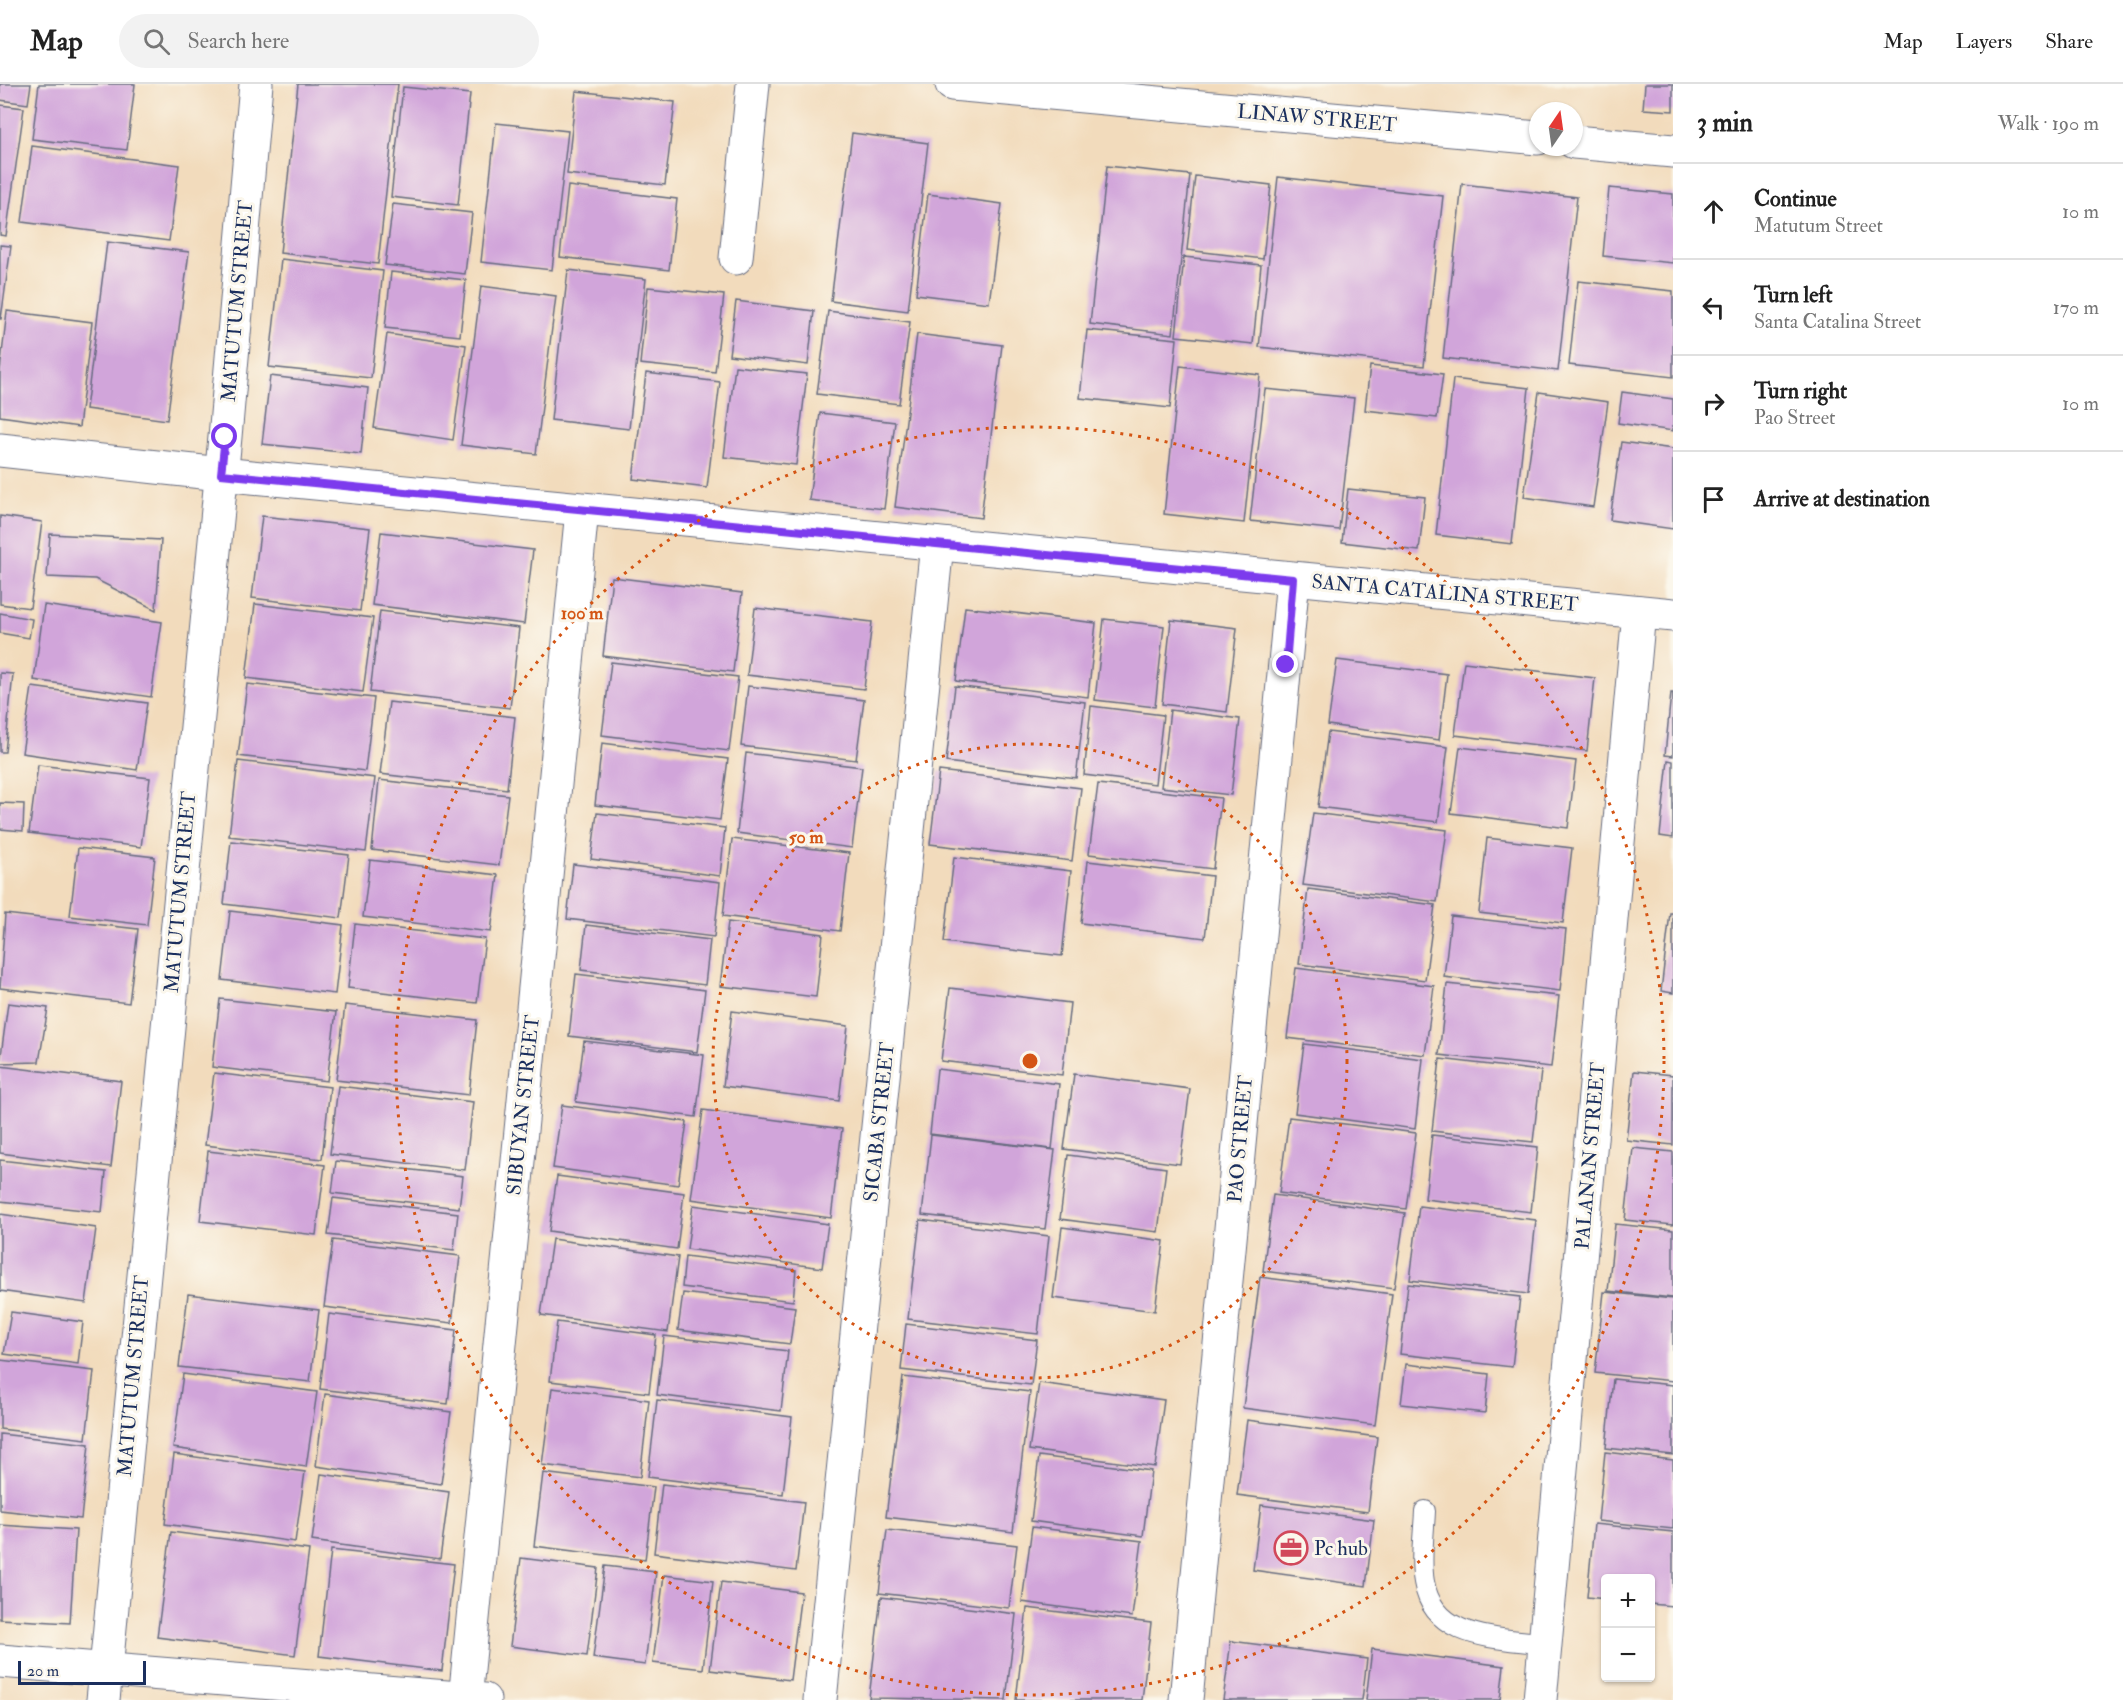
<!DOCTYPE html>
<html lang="en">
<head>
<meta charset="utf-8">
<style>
  body { margin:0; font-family:"IM FELL Double Pica",serif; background:#f2f2f2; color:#222 }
  .controls { position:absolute; right:18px; bottom:18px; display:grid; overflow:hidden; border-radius:6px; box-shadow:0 2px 4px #0004 }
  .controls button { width:54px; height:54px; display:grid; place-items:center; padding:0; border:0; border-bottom:2px solid #e0e0e0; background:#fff; color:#222; font:30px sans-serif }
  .compass { position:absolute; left:1529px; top:18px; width:54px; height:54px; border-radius:50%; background:#fff; box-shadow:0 2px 4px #0004; rotate:13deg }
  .scale { position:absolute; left:18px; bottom:15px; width:128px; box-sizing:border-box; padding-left:6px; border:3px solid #1b2f5e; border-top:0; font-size:16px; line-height:21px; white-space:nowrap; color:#1b2f5e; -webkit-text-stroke:4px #fbf7ec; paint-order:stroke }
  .stop { position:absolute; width:18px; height:18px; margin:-14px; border:4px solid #7c3aed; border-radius:50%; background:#fff }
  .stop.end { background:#7c3aed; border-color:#fff; box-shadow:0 2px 6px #0008 }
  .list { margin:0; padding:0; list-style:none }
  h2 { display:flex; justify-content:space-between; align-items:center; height:78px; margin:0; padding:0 24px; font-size:26px }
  h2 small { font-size:20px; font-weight:400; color:#767676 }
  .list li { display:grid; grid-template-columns:39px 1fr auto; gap:18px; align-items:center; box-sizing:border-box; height:96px; padding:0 24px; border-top:2px solid #e0e0e0 }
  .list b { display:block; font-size:22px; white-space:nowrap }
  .list p { margin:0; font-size:20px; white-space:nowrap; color:#767676 }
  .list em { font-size:20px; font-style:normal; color:#767676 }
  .icon { flex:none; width:33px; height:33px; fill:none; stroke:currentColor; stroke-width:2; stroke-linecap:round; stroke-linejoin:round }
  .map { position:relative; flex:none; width:1673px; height:1616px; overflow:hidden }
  header { display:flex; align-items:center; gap:36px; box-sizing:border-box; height:84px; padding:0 30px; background:#fff; border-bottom:2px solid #e0e0e0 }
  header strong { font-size:28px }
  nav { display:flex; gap:33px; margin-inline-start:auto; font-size:21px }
  .search { width:420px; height:54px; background:#f2f2f2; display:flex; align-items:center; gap:15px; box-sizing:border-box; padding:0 21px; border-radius:33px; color:#767676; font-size:22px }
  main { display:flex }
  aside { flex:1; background:#fff }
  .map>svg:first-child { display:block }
  .building { fill:#d1a5da }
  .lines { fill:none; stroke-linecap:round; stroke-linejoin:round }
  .lane-casing { stroke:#666b7f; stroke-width:22 }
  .street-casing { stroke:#666b7f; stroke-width:35 }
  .secondary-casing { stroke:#666b7f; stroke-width:35 }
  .lane { stroke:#fff; stroke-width:20 }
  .street { stroke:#fff; stroke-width:33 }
  .secondary { stroke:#fff; stroke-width:33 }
  .route { stroke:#7c3aed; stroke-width:8 }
  .ring { fill:none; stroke:#d45514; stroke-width:3; stroke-dasharray:3 6 }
  .labels { text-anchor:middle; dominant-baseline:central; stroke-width:6; stroke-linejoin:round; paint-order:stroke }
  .street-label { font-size:20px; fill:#1b2f5e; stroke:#fbf7ec }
  .poi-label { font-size:20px; fill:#1b2f5e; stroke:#fbf7ec; text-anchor:start }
  .centre { fill:#d45514; stroke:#fbf7ec; stroke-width:3 }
  .ring-label { font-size:18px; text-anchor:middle; font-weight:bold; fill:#d45514; stroke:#fbf7ec; stroke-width:6; stroke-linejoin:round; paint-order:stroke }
</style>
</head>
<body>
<header>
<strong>Map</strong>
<div class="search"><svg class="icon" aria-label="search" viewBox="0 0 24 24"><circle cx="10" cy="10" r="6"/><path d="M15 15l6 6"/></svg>Search here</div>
<nav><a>Map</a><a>Layers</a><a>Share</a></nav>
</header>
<main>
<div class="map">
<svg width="1673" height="1616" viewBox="0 0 1673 1616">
  <rect width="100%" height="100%" fill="#fbf7ec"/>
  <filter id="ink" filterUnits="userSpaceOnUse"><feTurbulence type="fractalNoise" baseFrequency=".0167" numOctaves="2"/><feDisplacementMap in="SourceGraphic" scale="12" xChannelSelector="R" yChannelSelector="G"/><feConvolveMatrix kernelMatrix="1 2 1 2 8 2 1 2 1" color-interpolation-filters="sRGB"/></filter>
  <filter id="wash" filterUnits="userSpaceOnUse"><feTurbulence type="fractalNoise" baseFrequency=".008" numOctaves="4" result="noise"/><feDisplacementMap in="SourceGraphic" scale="24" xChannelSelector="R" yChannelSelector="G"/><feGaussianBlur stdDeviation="1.35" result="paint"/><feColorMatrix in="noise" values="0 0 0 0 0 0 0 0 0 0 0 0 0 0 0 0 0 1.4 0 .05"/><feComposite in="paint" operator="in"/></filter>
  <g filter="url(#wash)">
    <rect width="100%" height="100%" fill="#f2dbbc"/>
    <g id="blocks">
      <!-- building -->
      <g class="building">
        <path d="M0 0H31L28 20 0 16Z"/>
        <path d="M39 0H135L127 66 32 55Z"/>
        <path d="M298 0H398L378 180 280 169Z"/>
        <path d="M1645 0H1673V27L1643 25Z"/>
        <path d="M403 3 470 10 458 121 391 113Z"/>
        <path d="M576 7 675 18 665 101 567 90Z"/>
        <path d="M0 21 24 24 6 152 0 151Z"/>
        <path d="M496 39 568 47 552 186 481 178Z"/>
        <path d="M852 49 928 59 908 227 831 217Z"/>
        <path d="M32 62 179 81 169 157 22 138Z"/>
        <path d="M1107 82 1190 91 1173 250 1090 240Z"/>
        <path d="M1195 92 1271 101 1263 175 1187 166Z"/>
        <path d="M1278 93 1443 112 1424 282 1259 263Z"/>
        <path d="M1462 100 1577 113 1558 287 1443 274Z"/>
        <path d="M568 102 677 115 669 186 560 173Z"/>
        <path d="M1609 104 1673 110V179L1603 172Z"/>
        <path d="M928 110 1002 120 989 219 916 210Z"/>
        <path d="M393 120 472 129 465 190 385 181Z"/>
        <path d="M107 158 189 168 167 336 86 325Z"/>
        <path d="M0 161 11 162 1 235H0Z"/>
        <path d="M1184 173 1261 181 1253 260 1176 252Z"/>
        <path d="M281 175 383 187 371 294 269 283Z"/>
        <path d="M568 186 646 195 629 345 551 336Z"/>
        <path d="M391 188 466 196 460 252 385 244Z"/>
        <path d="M1578 197 1673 207V293L1569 281Z"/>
        <path d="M481 202 556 212 536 370 461 361Z"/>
        <path d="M648 203 724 211 715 288 640 280Z"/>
        <path d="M736 217 814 227 808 281 729 271Z"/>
        <path d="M7 227 92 238 79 343 0 332V287Z"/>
        <path d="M828 227 910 238 899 320 817 310Z"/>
        <path d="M1087 246 1177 255 1170 324 1080 314Z"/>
        <path d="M387 250 466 261 453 356 374 344Z"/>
        <path d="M917 250 1002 261 981 434 895 423Z"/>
        <path d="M735 282 807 290 796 381 724 373Z"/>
        <path d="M1180 282 1260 291 1244 439 1164 430Z"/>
        <path d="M1370 282 1443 290 1437 334 1365 326Z"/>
        <path d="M646 289 720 298 707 404 633 395Z"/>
        <path d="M270 292 368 304 361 370 262 360Z"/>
        <path d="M1453 295 1529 304 1512 460 1436 451Z"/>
        <path d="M1265 305 1354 314 1339 446 1250 437Z"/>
        <path d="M1539 308 1608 318 1593 423 1524 413Z"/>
        <path d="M1622 308 1673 315V347L1618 339Z"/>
        <path d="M820 329 895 338 884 425 809 416Z"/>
        <path d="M1621 358 1673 365V445L1610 436Z"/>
        <path d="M1348 405 1425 413 1419 467 1342 458Z"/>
        <path d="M0 432 42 438 30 524 0 520Z"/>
        <path d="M262 432 370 444 360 527 252 514Z"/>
        <path d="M381 448 533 466 524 540 372 521Z"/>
        <path d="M50 450 161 456 156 526 95 495 47 493Z"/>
        <path d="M612 493 742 509 733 588 603 572Z"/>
        <path d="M255 520 373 534 363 608 246 594Z"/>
        <path d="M44 521 162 538 151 613 34 596Z"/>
        <path d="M965 523 1096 539 1088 613 956 597Z"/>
        <path d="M755 524 872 538 864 605 747 591Z"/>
        <path d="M380 527 519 544 510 624 370 608Z"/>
        <path d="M0 529 32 535 29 554 0 549Z"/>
        <path d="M1104 535 1164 542 1155 623 1095 616Z"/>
        <path d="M1171 536 1237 544 1227 628 1162 620Z"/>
        <path d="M1337 576 1447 590 1439 656 1328 641Z"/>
        <path d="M611 578 738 593 729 667 602 651Z"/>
        <path d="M1464 578 1595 594 1587 667 1455 651Z"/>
        <path d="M0 589 13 590 5 668H0Z"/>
        <path d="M247 600 374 614 365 687 238 672Z"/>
        <path d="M748 602 864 616 856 676 741 662Z"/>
        <path d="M955 602 1085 618 1076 694 946 678Z"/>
        <path d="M32 603 147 619 137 686 22 669Z"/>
        <path d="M1671 609H1673V672L1665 671Z"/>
        <path d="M389 618 515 633 507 705 380 690Z"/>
        <path d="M1091 622 1163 631 1155 700 1084 691Z"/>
        <path d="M1170 626 1240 635 1231 711 1161 703Z"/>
        <path d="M1328 648 1448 663 1438 738 1318 723Z"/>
        <path d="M602 659 728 675 720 736 595 721Z"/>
        <path d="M1460 663 1576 677 1568 744 1451 729Z"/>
        <path d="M746 669 862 683 852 764 737 749Z"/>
        <path d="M1668 676 1673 677V754L1660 752Z"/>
        <path d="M238 677 375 694 366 768 229 752Z"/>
        <path d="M38 681 150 694 141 763 29 749Z"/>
        <path d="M939 687 1081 704 1072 777 930 760Z"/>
        <path d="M379 696 508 711 499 781 372 766Z"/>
        <path d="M1098 700 1221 714 1213 785 1089 770Z"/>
        <path d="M0 719 24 720 23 747 0 745Z"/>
        <path d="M597 729 725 744 720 792 591 775Z"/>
        <path d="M1313 729 1447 746 1437 818 1303 801Z"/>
        <path d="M1487 754 1572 764 1563 839 1479 829Z"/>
        <path d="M732 755 849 769 840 847 723 832Z"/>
        <path d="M231 757 349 771 341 834 224 820Z"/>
        <path d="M78 764 155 773 147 841 70 832Z"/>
        <path d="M954 773 1071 787 1062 872 944 858Z"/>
        <path d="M370 776 498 791 491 848 363 833Z"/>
        <path d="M1088 777 1212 792 1205 854 1081 839Z"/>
        <path d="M573 780 720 798 714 853 567 835Z"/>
        <path d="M1308 805 1435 821 1425 896 1299 880Z"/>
        <path d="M230 827 343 841 335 910 222 896Z"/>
        <path d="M1670 829H1673V909L1661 907Z"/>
        <path d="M5 830 138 845 129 919 0 904Z"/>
        <path d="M1451 832 1566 845 1560 907 1444 893Z"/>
        <path d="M728 838 823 850 816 913 720 902Z"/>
        <path d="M355 840 485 855 477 919 348 904Z"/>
        <path d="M586 841 710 856 705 901 581 886Z"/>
        <path d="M1296 884 1434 902 1425 971 1287 954Z"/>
        <path d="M576 890 705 906 697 968 569 952Z"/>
        <path d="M1447 900 1559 912 1551 983 1439 971Z"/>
        <path d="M950 904 1070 919 1062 991 941 977Z"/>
        <path d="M220 915 336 928 327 997 212 983Z"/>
        <path d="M8 919 48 924 39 978 0 979Z"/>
        <path d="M345 921 477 936 469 1011 336 996Z"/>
        <path d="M732 927 848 942 839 1017 723 1002Z"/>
        <path d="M584 957 704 971 696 1033 576 1018Z"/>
        <path d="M1304 960 1423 975 1415 1045 1295 1029Z"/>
        <path d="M1440 975 1541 987 1533 1058 1432 1047Z"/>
        <path d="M0 982 121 997 111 1083 0 1069Z"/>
        <path d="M937 985 1059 1000 1052 1065 930 1050Z"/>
        <path d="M1634 987 1673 991V1061L1626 1056Z"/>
        <path d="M214 989 330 1003 322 1075 205 1061Z"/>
        <path d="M1074 990 1190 1005 1180 1080 1064 1065Z"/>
        <path d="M338 1002 473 1018 465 1086 330 1070Z"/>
        <path d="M562 1021 687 1038 678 1101 553 1084Z"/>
        <path d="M703 1026 842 1045 831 1134 691 1115Z"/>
        <path d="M1289 1033 1416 1049 1406 1125 1279 1109Z"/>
        <path d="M931 1051 1055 1066 1045 1145 922 1131Z"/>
        <path d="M1432 1051 1538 1063 1531 1128 1425 1115Z"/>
        <path d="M1633 1064 1673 1068V1141L1625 1136Z"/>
        <path d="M208 1067 325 1081 316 1151 200 1137Z"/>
        <path d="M1068 1071 1166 1084 1158 1148 1060 1135Z"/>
        <path d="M0 1076 106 1088 102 1128 0 1117Z"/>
        <path d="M336 1077 463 1092 459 1124 332 1109Z"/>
        <path d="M557 1092 684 1109 677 1165 549 1147Z"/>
        <path d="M1273 1111 1405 1129 1394 1204 1263 1187Z"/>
        <path d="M333 1114 458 1129 454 1166 328 1151Z"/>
        <path d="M693 1121 828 1140 822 1184 687 1165Z"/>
        <path d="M1419 1122 1536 1136 1528 1210 1410 1196Z"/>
        <path d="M0 1130 96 1144 86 1219 0 1207Z"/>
        <path d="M920 1136 1049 1152 1038 1250 908 1235Z"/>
        <path d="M1615 1140 1673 1146V1214L1608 1207Z"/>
        <path d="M1062 1143 1164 1157 1155 1227 1053 1214Z"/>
        <path d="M552 1155 678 1173 668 1248 541 1231Z"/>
        <path d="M333 1156 460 1172 452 1239 324 1223Z"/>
        <path d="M685 1172 796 1186 793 1217 682 1203Z"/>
        <path d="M1260 1193 1392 1210 1375 1341 1243 1324Z"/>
        <path d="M1408 1200 1520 1213 1512 1283 1400 1270Z"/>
        <path d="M1604 1208 1673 1215V1297L1595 1289Z"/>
        <path d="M683 1209 795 1223 790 1260 678 1246Z"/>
        <path d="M188 1210 319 1226 310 1298 179 1283Z"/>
        <path d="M11 1228 83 1238 78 1280 4 1270Z"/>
        <path d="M329 1230 456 1246 448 1320 320 1305Z"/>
        <path d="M557 1238 656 1251 649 1309 550 1297Z"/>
        <path d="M906 1240 1037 1256 1031 1301 901 1286Z"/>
        <path d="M664 1252 788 1267 781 1327 657 1311Z"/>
        <path d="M0 1276 94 1287 86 1355 0 1345Z"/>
        <path d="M1406 1280 1489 1290 1485 1329 1401 1320Z"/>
        <path d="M183 1290 317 1308 306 1383 173 1364Z"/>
        <path d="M903 1293 1030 1308 1013 1448 886 1433Z"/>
        <path d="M1613 1295 1673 1301V1371L1606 1364Z"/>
        <path d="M1039 1299 1164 1316 1155 1383 1029 1366Z"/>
        <path d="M552 1304 649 1316 640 1393 542 1381Z"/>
        <path d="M325 1310 451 1328 441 1400 316 1382Z"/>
        <path d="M657 1316 792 1333 783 1410 648 1393Z"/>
        <path d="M1247 1336 1377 1353 1368 1428 1237 1411Z"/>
        <path d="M0 1350 89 1360 81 1435 0 1426Z"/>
        <path d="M1605 1368 1673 1376V1445L1598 1437Z"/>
        <path d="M174 1370 305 1388 295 1458 165 1440Z"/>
        <path d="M1039 1372 1151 1387 1143 1452 1031 1437Z"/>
        <path d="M543 1389 654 1403 645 1476 534 1462Z"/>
        <path d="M321 1390 449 1408 440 1475 312 1457Z"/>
        <path d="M662 1400 804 1418 796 1487 654 1469Z"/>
        <path d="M1261 1421 1374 1436 1366 1502 1253 1486Z"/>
        <path d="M1594 1440 1673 1448V1522L1650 1520V1494H1606V1515L1587 1513Z"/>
        <path d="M0 1441 76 1446 70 1539 0 1535Z"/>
        <path d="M1032 1443 1142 1457 1132 1533 1022 1518Z"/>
        <path d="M887 1446 1017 1461 1009 1524 879 1509Z"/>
        <path d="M171 1448 309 1466 295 1571 157 1553Z"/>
        <path d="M331 1466 454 1480 442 1587 319 1572Z"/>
        <path d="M521 1474 598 1484 587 1572 510 1562Z"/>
        <path d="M605 1482 656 1488 645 1581 593 1574Z"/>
        <path d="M664 1491 713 1497 703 1585 653 1579Z"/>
        <path d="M721 1498 801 1508 790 1596 710 1586Z"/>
        <path d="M881 1513 1016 1530 1006 1616 869 1614Z"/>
        <path d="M1027 1524 1151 1539 1142 1616H1016Z"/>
        <path d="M1231 1557 1367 1575 1362 1616H1223Z"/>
        <path d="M1372 1565 1504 1582 1500 1616H1366Z"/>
      </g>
    </g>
  </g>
  <g filter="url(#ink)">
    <use href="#blocks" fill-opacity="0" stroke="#666b7f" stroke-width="1.5"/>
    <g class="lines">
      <!-- lane casing -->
      <g class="lane-casing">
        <path id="lane" d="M1425 1427C1424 1450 1420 1476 1424 1498 1434 1557 1498 1553 1545 1560"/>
      </g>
      <!-- street casing -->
      <g class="street-casing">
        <g id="street">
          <path d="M952 0 1538 54"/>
          <path d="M1574 58 1673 67"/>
          <path d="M736 174 753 0"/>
          <path d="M0 366 221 390 1673 531"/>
          <path d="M103 1616 225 353 256 0"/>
          <path d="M465 1616 582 426"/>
          <path d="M820 1616 937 460"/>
          <path d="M1186 1616 1293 495"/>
          <path d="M1540 1616 1639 528"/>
        </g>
      </g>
      <!-- secondary casing -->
      <g class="secondary-casing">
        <path id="secondary" d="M0 1577 484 1616"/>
      </g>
      <!-- lane -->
      <use href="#lane" class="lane"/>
      <!-- street -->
      <use href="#street" class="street"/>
      <!-- secondary -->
      <use href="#secondary" class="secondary"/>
    </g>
  </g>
  <g class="lines" filter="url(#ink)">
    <!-- route -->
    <path class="route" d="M225 353 221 390 1293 495 1286 581"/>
  </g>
  <!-- distance rings -->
  <g class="ring">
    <circle cx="1030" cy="977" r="317"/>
    <circle cx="1030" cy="977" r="634"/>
  </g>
  <!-- icons -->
  <defs>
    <g id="office-ring" transform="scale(1.725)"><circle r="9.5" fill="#fbf7ec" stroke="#d1495b" stroke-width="1.5"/><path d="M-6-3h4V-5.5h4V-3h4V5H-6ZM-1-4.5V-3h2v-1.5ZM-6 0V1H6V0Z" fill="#d1495b"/></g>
  </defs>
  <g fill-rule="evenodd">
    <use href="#office-ring" x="1291" y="1464"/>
  </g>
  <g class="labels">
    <!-- street labels -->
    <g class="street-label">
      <text transform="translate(1317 34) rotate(5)">LINAW STREET</text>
      <text transform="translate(237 217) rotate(-85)">MATUTUM STREET</text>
      <text transform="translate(1445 509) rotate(5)">SANTA CATALINA STREET</text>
      <text transform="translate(180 808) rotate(-85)">MATUTUM STREET</text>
      <text transform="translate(523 1021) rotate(-84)">SIBUYAN STREET</text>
      <text transform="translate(879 1038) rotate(-84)">SICABA STREET</text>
      <text transform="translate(1240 1055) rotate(-85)">PAO STREET</text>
      <text transform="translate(1590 1072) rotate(-85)">PALANAN STREET</text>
      <text transform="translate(133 1292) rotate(-85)">MATUTUM STREET</text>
    </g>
    <!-- poi labels -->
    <g class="poi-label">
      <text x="1314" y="1464">Pc hub</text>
    </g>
  </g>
  <circle cx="1030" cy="977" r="9" class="centre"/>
  <g class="ring-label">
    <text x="582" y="535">100 m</text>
    <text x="806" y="759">50 m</text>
  </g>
</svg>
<div class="controls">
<button>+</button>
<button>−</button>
</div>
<svg class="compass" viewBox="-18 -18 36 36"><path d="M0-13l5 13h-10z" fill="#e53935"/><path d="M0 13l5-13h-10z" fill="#767676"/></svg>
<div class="scale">20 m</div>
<div class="stop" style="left:225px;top:353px"></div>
<div class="stop end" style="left:1286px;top:581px"></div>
</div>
<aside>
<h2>3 min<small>Walk · 190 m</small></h2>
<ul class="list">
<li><svg class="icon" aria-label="ahead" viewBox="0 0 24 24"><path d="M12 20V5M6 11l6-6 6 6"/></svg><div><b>Continue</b><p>Matutum Street</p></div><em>10 m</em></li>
<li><svg class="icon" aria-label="left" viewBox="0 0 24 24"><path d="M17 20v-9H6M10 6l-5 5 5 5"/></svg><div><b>Turn left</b><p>Santa Catalina Street</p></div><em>170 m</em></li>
<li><svg class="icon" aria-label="right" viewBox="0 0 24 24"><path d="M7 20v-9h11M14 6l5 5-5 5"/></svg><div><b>Turn right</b><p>Pao Street</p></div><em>10 m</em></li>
<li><svg class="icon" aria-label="arrive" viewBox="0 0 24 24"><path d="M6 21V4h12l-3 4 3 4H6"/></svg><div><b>Arrive at destination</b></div></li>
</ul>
</aside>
</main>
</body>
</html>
